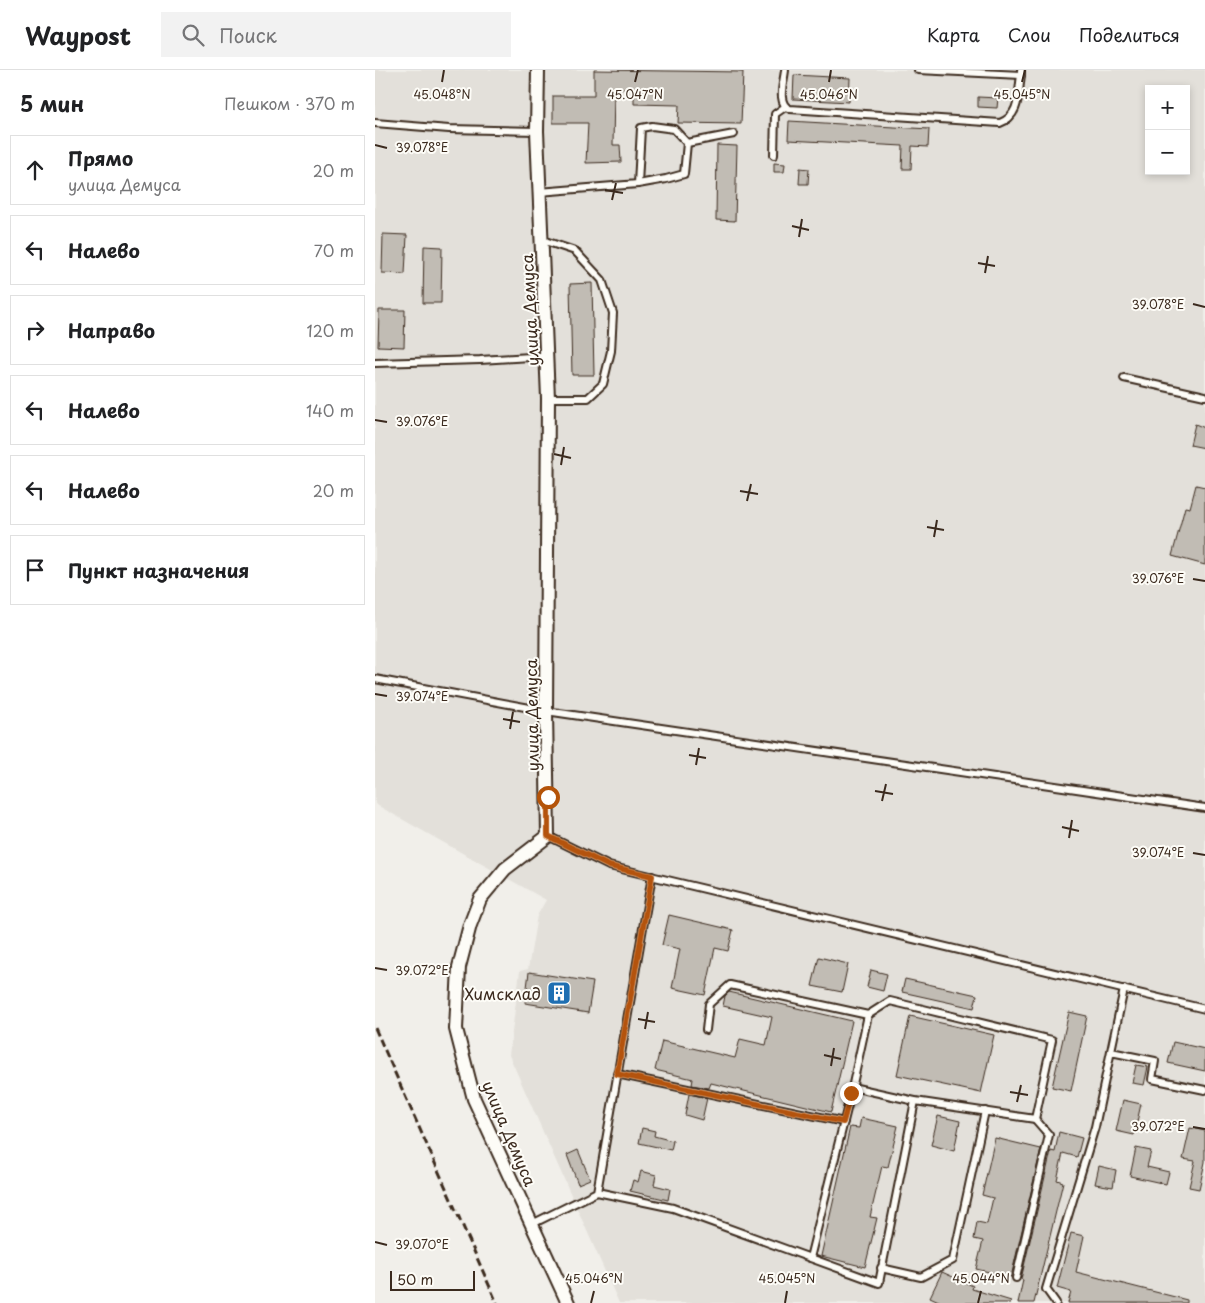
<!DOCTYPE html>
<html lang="ru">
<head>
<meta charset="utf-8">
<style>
  body { margin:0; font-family:"Playpen Sans",sans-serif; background:#f2f2f2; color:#202124 }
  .controls { position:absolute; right:15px; top:15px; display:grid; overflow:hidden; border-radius:0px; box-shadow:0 2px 8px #0003 }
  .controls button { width:45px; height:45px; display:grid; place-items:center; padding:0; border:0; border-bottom:1px solid #e0e0e0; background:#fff; color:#202124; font:25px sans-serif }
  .scale { position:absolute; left:15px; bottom:12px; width:85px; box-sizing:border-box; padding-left:5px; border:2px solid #3b2a1e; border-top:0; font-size:14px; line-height:18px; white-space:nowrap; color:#3b2a1e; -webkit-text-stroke:4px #fdfcf7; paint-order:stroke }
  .stop { position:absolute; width:15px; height:15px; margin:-11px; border:4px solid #b45309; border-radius:50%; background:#fff }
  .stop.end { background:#b45309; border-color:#fff; box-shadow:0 1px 5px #0008 }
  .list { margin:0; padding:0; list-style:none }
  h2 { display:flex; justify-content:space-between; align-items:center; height:65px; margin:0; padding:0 20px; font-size:21px }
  h2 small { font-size:16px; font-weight:400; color:#757577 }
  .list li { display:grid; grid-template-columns:32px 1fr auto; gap:15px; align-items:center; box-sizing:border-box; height:70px; margin:0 10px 10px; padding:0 10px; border:1px solid #e0e0e0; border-radius:0px }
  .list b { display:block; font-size:19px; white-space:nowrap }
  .list p { margin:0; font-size:16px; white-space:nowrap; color:#757577 }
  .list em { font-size:16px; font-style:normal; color:#757577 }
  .icon { flex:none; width:28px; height:28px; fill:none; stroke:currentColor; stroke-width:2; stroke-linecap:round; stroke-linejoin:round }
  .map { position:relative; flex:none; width:830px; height:1233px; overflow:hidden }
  header { display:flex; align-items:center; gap:30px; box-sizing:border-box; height:70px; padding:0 25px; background:#fff; border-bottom:1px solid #e0e0e0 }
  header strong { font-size:24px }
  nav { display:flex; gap:28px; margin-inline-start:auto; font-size:18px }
  .search { width:350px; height:45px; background:#f2f2f2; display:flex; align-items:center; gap:12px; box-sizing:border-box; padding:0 18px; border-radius:0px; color:#757577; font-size:19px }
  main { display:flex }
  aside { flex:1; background:#fff }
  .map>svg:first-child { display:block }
  .built { fill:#e3e0da; fill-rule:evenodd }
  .building { fill:#c1bcb4; stroke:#3b2a1e }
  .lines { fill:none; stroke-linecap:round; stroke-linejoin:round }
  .lane-casing { stroke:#3b2a1e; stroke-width:10 }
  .street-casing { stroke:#3b2a1e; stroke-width:16 }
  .lane { stroke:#fdfcf7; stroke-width:6 }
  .street { stroke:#fdfcf7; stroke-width:12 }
  .rail { stroke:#3b2a1e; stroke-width:3; stroke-dasharray:8 4; stroke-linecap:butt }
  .route { stroke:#b45309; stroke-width:6 }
  .ticks { fill:none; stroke:#3b2a1e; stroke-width:2 }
  .labels { text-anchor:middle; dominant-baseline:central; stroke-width:4; stroke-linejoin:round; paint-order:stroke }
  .street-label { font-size:16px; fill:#3b2a1e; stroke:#fdfcf7 }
  .poi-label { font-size:16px; fill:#3b2a1e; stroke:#fdfcf7; text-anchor:end }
  .ticks-label { font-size:12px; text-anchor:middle; fill:#3b2a1e; stroke:#fdfcf7; stroke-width:4; stroke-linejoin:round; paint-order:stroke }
</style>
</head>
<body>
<header>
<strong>Waypost</strong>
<div class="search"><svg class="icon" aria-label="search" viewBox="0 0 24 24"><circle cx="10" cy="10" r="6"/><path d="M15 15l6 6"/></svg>Поиск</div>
<nav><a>Карта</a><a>Слои</a><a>Поделиться</a></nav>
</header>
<main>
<aside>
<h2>5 мин<small>Пешком · 370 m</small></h2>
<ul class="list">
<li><svg class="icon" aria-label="ahead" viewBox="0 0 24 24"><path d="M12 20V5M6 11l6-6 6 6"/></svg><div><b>Прямо</b><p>улица Демуса</p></div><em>20 m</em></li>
<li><svg class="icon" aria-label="left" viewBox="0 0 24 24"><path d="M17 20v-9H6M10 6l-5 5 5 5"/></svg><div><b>Налево</b></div><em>70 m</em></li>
<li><svg class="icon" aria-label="right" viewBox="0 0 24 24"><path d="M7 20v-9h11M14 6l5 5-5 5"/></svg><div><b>Направо</b></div><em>120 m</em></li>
<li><svg class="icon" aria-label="left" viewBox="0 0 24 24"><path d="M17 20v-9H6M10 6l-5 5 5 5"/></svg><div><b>Налево</b></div><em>140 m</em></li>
<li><svg class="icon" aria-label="left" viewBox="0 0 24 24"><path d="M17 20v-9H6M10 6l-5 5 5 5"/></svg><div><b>Налево</b></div><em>20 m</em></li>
<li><svg class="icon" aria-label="arrive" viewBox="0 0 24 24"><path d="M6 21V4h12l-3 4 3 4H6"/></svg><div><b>Пункт назначения</b></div></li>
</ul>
</aside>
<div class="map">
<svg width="830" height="1233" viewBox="0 0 830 1233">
  <rect width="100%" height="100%" fill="#f1efea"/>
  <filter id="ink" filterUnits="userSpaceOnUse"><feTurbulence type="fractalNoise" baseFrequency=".02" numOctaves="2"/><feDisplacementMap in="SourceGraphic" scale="10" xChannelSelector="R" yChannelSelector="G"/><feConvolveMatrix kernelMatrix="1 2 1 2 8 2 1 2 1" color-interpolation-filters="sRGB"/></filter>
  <g filter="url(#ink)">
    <!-- built -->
    <path class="built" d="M0 0H830V1233H244L134 985 145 901 153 899 162 846 171 830 0 734ZM774 19H811V101H774Z"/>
    <!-- building -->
    <g class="building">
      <path d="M219 0 368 2 366 54 303 53 304 35 259 34V19H239L238 75H245L246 92 211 93 213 53H178V26H219Z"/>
      <path d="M419 5 475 8 474 32 418 29Z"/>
      <path d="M603 27 623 28 622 38 603 37Z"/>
      <path d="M414 51 554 59 553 77 537 76 536 99H527L528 76 413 70Z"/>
      <path d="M342 75 362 76 360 151 341 150Z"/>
      <path d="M399 93 410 94 409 102H399Z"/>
      <path d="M425 98 434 99 433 114H424Z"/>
      <path d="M8 164 32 165 30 204 7 203Z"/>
      <path d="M49 176 67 177 66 233H48Z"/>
      <path d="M217 213 219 305H197L195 214Z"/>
      <path d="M4 240H30L29 277 3 276Z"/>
      <path d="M820 354 830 358V378L815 375Z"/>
      <path d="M821 415 830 417V495L797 486 810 437 815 438Z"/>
      <path d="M294 845 358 860 353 881 340 878 330 925 297 918 305 879 287 875Z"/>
      <path d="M444 887 473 894 467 922 437 916Z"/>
      <path d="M496 900 512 904 508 921 492 917Z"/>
      <path d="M154 902 218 912 213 943 150 933Z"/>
      <path d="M530 909 602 925 599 938 527 922Z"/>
      <path d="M354 922 477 951 456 1042 336 1013 334 1018 317 1015 318 1009 280 1000 287 971 360 988 365 969 391 975 397 947 348 936 350 926Z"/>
      <path d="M694 942 712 946 696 1021 677 1017Z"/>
      <path d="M535 946 619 965 606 1023 522 1005Z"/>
      <path d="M798 972 830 979V1001L793 993Z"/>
      <path d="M761 995 773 997 769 1015 757 1013Z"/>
      <path d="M314 1024 332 1028 327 1050 310 1045Z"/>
      <path d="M748 1030 766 1034 759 1065 741 1061Z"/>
      <path d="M563 1046 585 1051 579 1081 556 1075Z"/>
      <path d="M486 1048 523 1056 513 1097 507 1096 495 1147 502 1148 490 1197 446 1186 475 1057 484 1058Z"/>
      <path d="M267 1058 280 1061 279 1066 298 1071 296 1080 264 1073Z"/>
      <path d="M815 1058 830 1061V1092L824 1119 814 1117 820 1091 808 1089Z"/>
      <path d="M684 1062 707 1068 702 1087 688 1083 682 1110 688 1112 659 1233H643L648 1210 646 1209 676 1081 680 1082Z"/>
      <path d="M620 1068 666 1079 636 1207 601 1199 608 1171 599 1169 602 1152 612 1154 618 1128 607 1125Z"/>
      <path d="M761 1078 776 1081 772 1097 794 1102 791 1114 755 1106Z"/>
      <path d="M203 1080 215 1109 203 1114 192 1085Z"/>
      <path d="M724 1096 741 1100 738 1117 720 1114Z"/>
      <path d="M266 1101 281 1105 279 1115 295 1119 293 1130 255 1121 258 1110 263 1112Z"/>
      <path d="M696 1163 709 1166 701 1202 812 1230V1233H693L696 1222 682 1218Z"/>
      <path d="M567 1202 598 1216 597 1219 636 1231 635 1233H568L555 1227Z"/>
    </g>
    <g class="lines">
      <!-- lane casing -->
      <g class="lane-casing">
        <g id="lane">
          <path d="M410 0C409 12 401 34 415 39L625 53C645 46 643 24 646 5"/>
          <path d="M543 0 646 5V0"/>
          <path d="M0 53 74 59 162 61"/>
          <path d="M312 73 359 64"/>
          <path d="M399 85 400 44 410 37"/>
          <path d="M164 122 263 114 266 58 277 56 299 59 312 73 309 104 291 109 263 114"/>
          <path d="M167 170 200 181 227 210 238 243 236 281 228 314 213 328H173"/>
          <path d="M0 293 105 290 172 286"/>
          <path d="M749 308 830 326"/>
          <path d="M0 609 171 641 830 738"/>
          <path d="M173 766 234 796 830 939"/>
          <path d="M331 960 334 934 355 915 493 945 515 931 677 970 660 1049 540 1031 477 1017"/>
          <path d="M736 982 780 991 777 1009 830 1020"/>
          <path d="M242 1004 469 1052"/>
          <path d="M222 1122 298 1138 504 1213 540 1031"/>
          <path d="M157 1154 222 1122 277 806"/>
          <path d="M435 1188 476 1023 493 945"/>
          <path d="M506 1198 546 1207 578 1190 610 1041"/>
          <path d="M641 1208 674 1065 660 1049"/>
          <path d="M681 1233 671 1219 720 1057 749 919"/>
        </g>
      </g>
      <!-- street casing -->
      <g class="street-casing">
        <path id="street" d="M163 0 162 61 173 328 171 641 173 766 130 799 105 829 95 855 84 897 81 959 99 1029 193 1233"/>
      </g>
      <!-- lane -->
      <use href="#lane" class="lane"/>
      <!-- street -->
      <use href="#street" class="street"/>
      <!-- rail -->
      <path class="rail" d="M0 958 122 1233"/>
    </g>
  </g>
  <g class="lines" filter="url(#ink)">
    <!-- route -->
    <path class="route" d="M173 727V766L234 796 277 806 242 1004 468 1052 476 1023"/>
  </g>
  <!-- ticks -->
  <path class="ticks" d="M67 12 69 0M260 12 263 0M454 12 456 0M647 12 650 0M0 75 12 78M230 120 248 123M237 130 241 113M417 156 434 160M424 167 427 149M603 193 620 196M610 203 613 186M818 234 830 237M0 350 12 352M179 384 196 388M186 395 189 377M365 421 383 424M372 431 376 414M552 457 569 460M559 467 562 450M818 509 830 511M0 624 12 626M128 649 145 652M135 659 138 642M314 685 331 688M321 695 324 678M500 721 518 724M507 731 511 714M687 757 704 761M694 768 697 750M818 783 830 785M0 898 12 900M263 949 280 952M270 959 273 942M449 985 466 989M456 996 459 978M635 1022 653 1025M642 1032 646 1015M818 1057 830 1059M0 1172 12 1175M216 1233 219 1221M410 1233 412 1221M603 1233 606 1221"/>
  <!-- icons -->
  <defs>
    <g id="building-square" transform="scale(1.25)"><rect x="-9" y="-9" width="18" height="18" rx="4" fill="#1f6fb2" stroke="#fdfcf7"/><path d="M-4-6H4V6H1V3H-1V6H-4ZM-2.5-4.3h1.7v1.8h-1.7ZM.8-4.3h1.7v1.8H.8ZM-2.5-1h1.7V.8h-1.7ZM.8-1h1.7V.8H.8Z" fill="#fff"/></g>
  </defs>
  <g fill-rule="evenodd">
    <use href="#building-square" x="184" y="923"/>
  </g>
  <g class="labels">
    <!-- street labels -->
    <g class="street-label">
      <text transform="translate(154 240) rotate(-93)">улица Демуса</text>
      <text transform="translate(156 645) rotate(-91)">улица Демуса</text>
      <text transform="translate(135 1063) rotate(67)">улица Демуса</text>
    </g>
    <!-- poi labels -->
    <g class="poi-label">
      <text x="166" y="923">Химсклад</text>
    </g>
  </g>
  <g class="ticks-label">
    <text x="67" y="29">45.048°N</text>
    <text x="260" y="29">45.047°N</text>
    <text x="454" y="29">45.046°N</text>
    <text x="647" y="29">45.045°N</text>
    <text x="47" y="82">39.078°E</text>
    <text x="783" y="239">39.078°E</text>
    <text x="47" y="356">39.076°E</text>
    <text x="783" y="513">39.076°E</text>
    <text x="47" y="631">39.074°E</text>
    <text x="783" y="787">39.074°E</text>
    <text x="47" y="905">39.072°E</text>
    <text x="783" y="1061">39.072°E</text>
    <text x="47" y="1179">39.070°E</text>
    <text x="219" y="1213">45.046°N</text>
    <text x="412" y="1213">45.045°N</text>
    <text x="606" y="1213">45.044°N</text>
  </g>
</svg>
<div class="controls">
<button>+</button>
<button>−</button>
</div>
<div class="scale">50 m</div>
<div class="stop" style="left:173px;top:727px"></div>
<div class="stop end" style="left:476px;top:1023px"></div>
</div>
</main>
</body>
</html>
